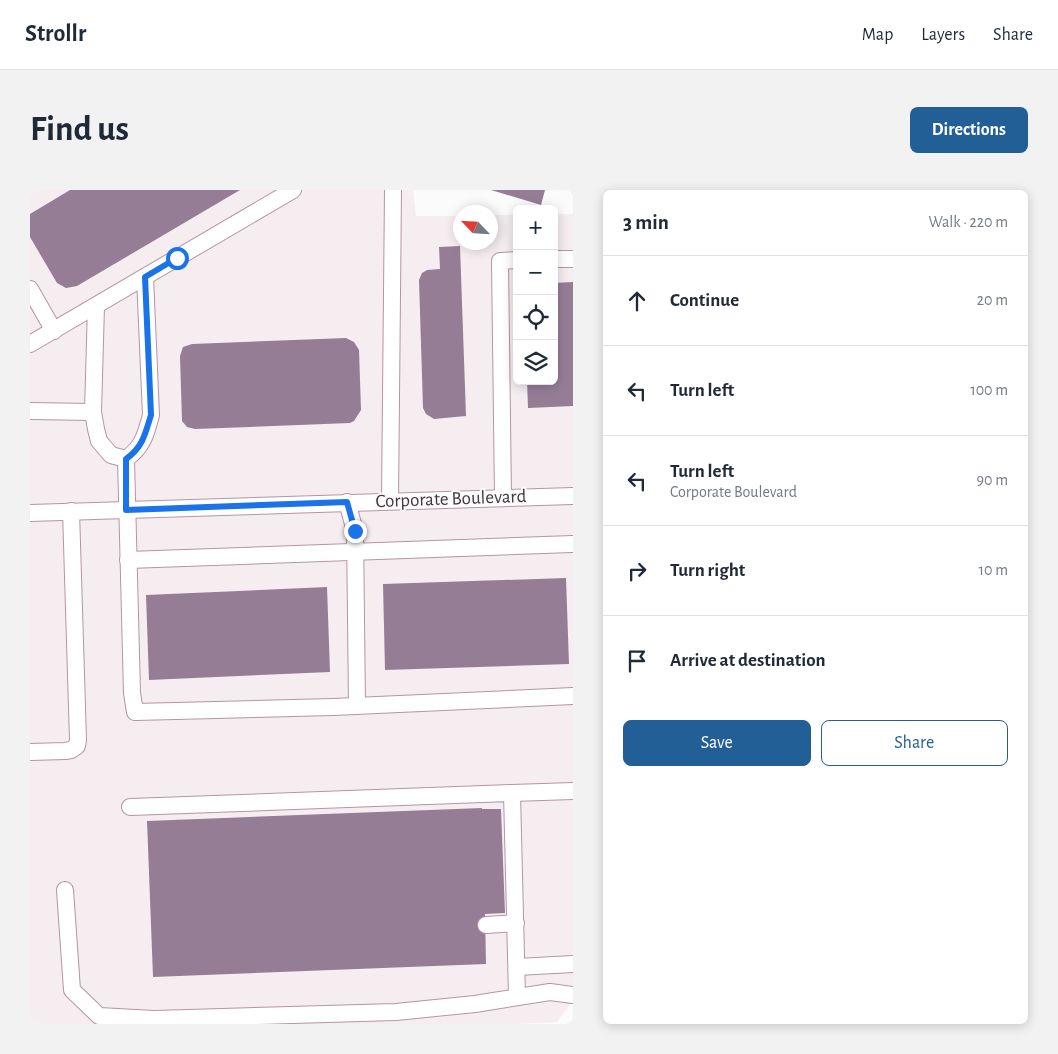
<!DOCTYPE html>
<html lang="en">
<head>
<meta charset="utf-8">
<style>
  body { margin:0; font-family:"Alegreya Sans",sans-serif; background:#f2f2f3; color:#1f2937 }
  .controls { position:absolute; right:15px; top:15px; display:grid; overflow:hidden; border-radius:8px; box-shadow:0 2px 12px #0003 }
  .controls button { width:45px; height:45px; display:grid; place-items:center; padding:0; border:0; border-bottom:1px solid #e0e1e3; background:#fff; color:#1f2937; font:25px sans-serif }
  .compass { position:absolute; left:423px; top:15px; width:45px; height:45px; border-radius:50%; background:#fff; box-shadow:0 2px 12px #0003; rotate:295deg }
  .stop { position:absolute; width:15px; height:15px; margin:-11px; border:4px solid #1a73e8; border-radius:50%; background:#fff }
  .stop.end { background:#1a73e8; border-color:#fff; box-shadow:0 1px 5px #0008 }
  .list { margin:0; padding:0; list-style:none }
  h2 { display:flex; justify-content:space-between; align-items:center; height:65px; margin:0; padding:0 20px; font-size:21px }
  h2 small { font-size:16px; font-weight:400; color:#747a83 }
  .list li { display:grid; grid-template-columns:32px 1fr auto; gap:15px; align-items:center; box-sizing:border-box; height:90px; padding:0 20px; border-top:1px solid #e0e1e3 }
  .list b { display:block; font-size:19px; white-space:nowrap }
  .list p { margin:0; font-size:16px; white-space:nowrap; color:#747a83 }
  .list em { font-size:16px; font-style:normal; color:#747a83 }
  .actions { display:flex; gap:10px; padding:15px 20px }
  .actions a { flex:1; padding:11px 0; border:1px solid #215f96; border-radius:8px; text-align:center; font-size:18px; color:#215f96 }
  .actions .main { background:#215f96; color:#fff }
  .icon { flex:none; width:28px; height:28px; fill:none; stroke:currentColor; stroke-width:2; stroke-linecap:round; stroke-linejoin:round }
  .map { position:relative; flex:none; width:543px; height:834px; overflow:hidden; border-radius:8px }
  header { display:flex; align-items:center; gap:30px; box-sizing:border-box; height:70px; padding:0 25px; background:#fff; border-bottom:1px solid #e0e1e3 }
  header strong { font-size:24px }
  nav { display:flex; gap:28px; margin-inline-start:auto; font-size:18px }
  .intro { display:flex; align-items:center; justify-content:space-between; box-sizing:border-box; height:120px; padding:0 30px }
  h1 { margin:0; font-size:35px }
  .button { padding:12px 22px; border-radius:8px; background:#215f96; color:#fff; font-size:18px; font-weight:700 }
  main { display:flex; gap:30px; padding:0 30px }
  aside { flex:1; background:#fff; border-radius:8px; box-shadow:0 2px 12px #0003 }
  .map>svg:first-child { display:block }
  .built { fill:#f6edf1 }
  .building { fill:#967d96 }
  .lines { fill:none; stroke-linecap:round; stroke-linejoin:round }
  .minor-casing { stroke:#b594a6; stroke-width:18 }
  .minor { stroke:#fff; stroke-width:16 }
  .route { stroke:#1a73e8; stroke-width:6 }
  .labels { text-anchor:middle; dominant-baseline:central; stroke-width:4; stroke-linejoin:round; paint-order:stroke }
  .street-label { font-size:19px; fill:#44363e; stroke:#fbfbfb }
</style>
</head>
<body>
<header>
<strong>Strollr</strong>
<nav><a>Map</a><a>Layers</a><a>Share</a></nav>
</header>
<div class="intro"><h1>Find us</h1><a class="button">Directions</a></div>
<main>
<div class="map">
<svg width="543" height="834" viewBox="0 0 543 834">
  <rect width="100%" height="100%" fill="#fbfbfb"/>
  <!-- built -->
  <path class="built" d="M0 0H383L386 26H430V52H460L461 25H487V191H524V24H543V810L527 832 487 834H0Z"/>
  <!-- building -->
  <g class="building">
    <path d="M40 0H210L47 96 36 98 27 93 0 47V24Z"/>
    <path d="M461 0H515L511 15Z"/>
    <path d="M430 56 436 226 404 229 396 224 393 218 389 90 392 83 397 80 410 79 409 57Z"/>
    <path d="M543 92V216L498 218 497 191H524V93Z"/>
    <path d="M316 148 324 152 329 160 331 220 324 231 320 233 165 239 157 237 152 231 150 166 153 157 162 154Z"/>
    <path d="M536 388 539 474 355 480 353 394Z"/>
    <path d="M297 397 300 482 119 490 116 405Z"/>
    <path d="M452 618V619H471L475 723 455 724 456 774 123 787 117 631Z"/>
  </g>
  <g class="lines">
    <!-- minor casing -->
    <g class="minor-casing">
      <g id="minor">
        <path d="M524 69H543"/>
        <path d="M115 87 121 225C116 244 113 257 96 269L102 503 105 522 303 517 543 506"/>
        <path d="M0 99 24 141"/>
        <path d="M66 116 63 222 66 239 69 251 81 265 96 269"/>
        <path d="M0 154 263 0"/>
        <path d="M0 221 63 222"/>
        <path d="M473 308 470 71 487 70"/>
        <path d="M360 311 363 0"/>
        <path d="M317 312 325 341 327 516"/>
        <path d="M0 323 543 306"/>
        <path d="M98 370 543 354"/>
        <path d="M0 562 35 561 41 560 47 556 48 550 41 321"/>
        <path d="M482 603 543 601"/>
        <path d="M100 617 482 603 487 807"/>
        <path d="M35 700 42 800 69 826 124 829 366 822 445 814 520 802 543 805"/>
        <path d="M456 735 486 733"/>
        <path d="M487 777 543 774"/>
      </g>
    </g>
    <!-- minor -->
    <use href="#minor" class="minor"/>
  </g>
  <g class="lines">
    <!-- route -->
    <path class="route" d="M147 68 115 87 121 225C115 244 113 257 96 269V320L317 312 325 341"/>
  </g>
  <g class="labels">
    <!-- street labels -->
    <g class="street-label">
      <text transform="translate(421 309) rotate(-2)">Corporate Boulevard</text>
    </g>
  </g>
</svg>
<div class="controls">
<button>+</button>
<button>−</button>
<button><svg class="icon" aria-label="locate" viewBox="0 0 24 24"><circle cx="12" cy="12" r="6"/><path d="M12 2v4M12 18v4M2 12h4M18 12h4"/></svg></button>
<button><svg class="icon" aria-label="layers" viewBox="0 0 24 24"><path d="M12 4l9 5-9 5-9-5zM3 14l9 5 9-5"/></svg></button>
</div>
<svg class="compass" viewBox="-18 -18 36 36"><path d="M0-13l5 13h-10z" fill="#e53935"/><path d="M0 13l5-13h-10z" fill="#747a83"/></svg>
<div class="stop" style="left:147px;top:68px"></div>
<div class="stop end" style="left:325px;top:341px"></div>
</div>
<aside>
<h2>3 min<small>Walk · 220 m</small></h2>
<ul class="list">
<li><svg class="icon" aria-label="ahead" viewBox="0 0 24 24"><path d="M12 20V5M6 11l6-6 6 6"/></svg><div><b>Continue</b></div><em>20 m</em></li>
<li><svg class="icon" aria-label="left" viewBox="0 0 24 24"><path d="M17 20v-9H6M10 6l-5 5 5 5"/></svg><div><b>Turn left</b></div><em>100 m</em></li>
<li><svg class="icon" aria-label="left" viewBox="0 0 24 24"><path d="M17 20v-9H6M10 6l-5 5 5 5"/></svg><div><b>Turn left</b><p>Corporate Boulevard</p></div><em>90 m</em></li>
<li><svg class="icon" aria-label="right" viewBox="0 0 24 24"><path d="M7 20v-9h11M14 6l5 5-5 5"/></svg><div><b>Turn right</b></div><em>10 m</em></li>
<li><svg class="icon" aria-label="arrive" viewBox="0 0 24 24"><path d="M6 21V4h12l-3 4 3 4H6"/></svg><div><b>Arrive at destination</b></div></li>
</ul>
<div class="actions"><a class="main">Save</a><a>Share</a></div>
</aside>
</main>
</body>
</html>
